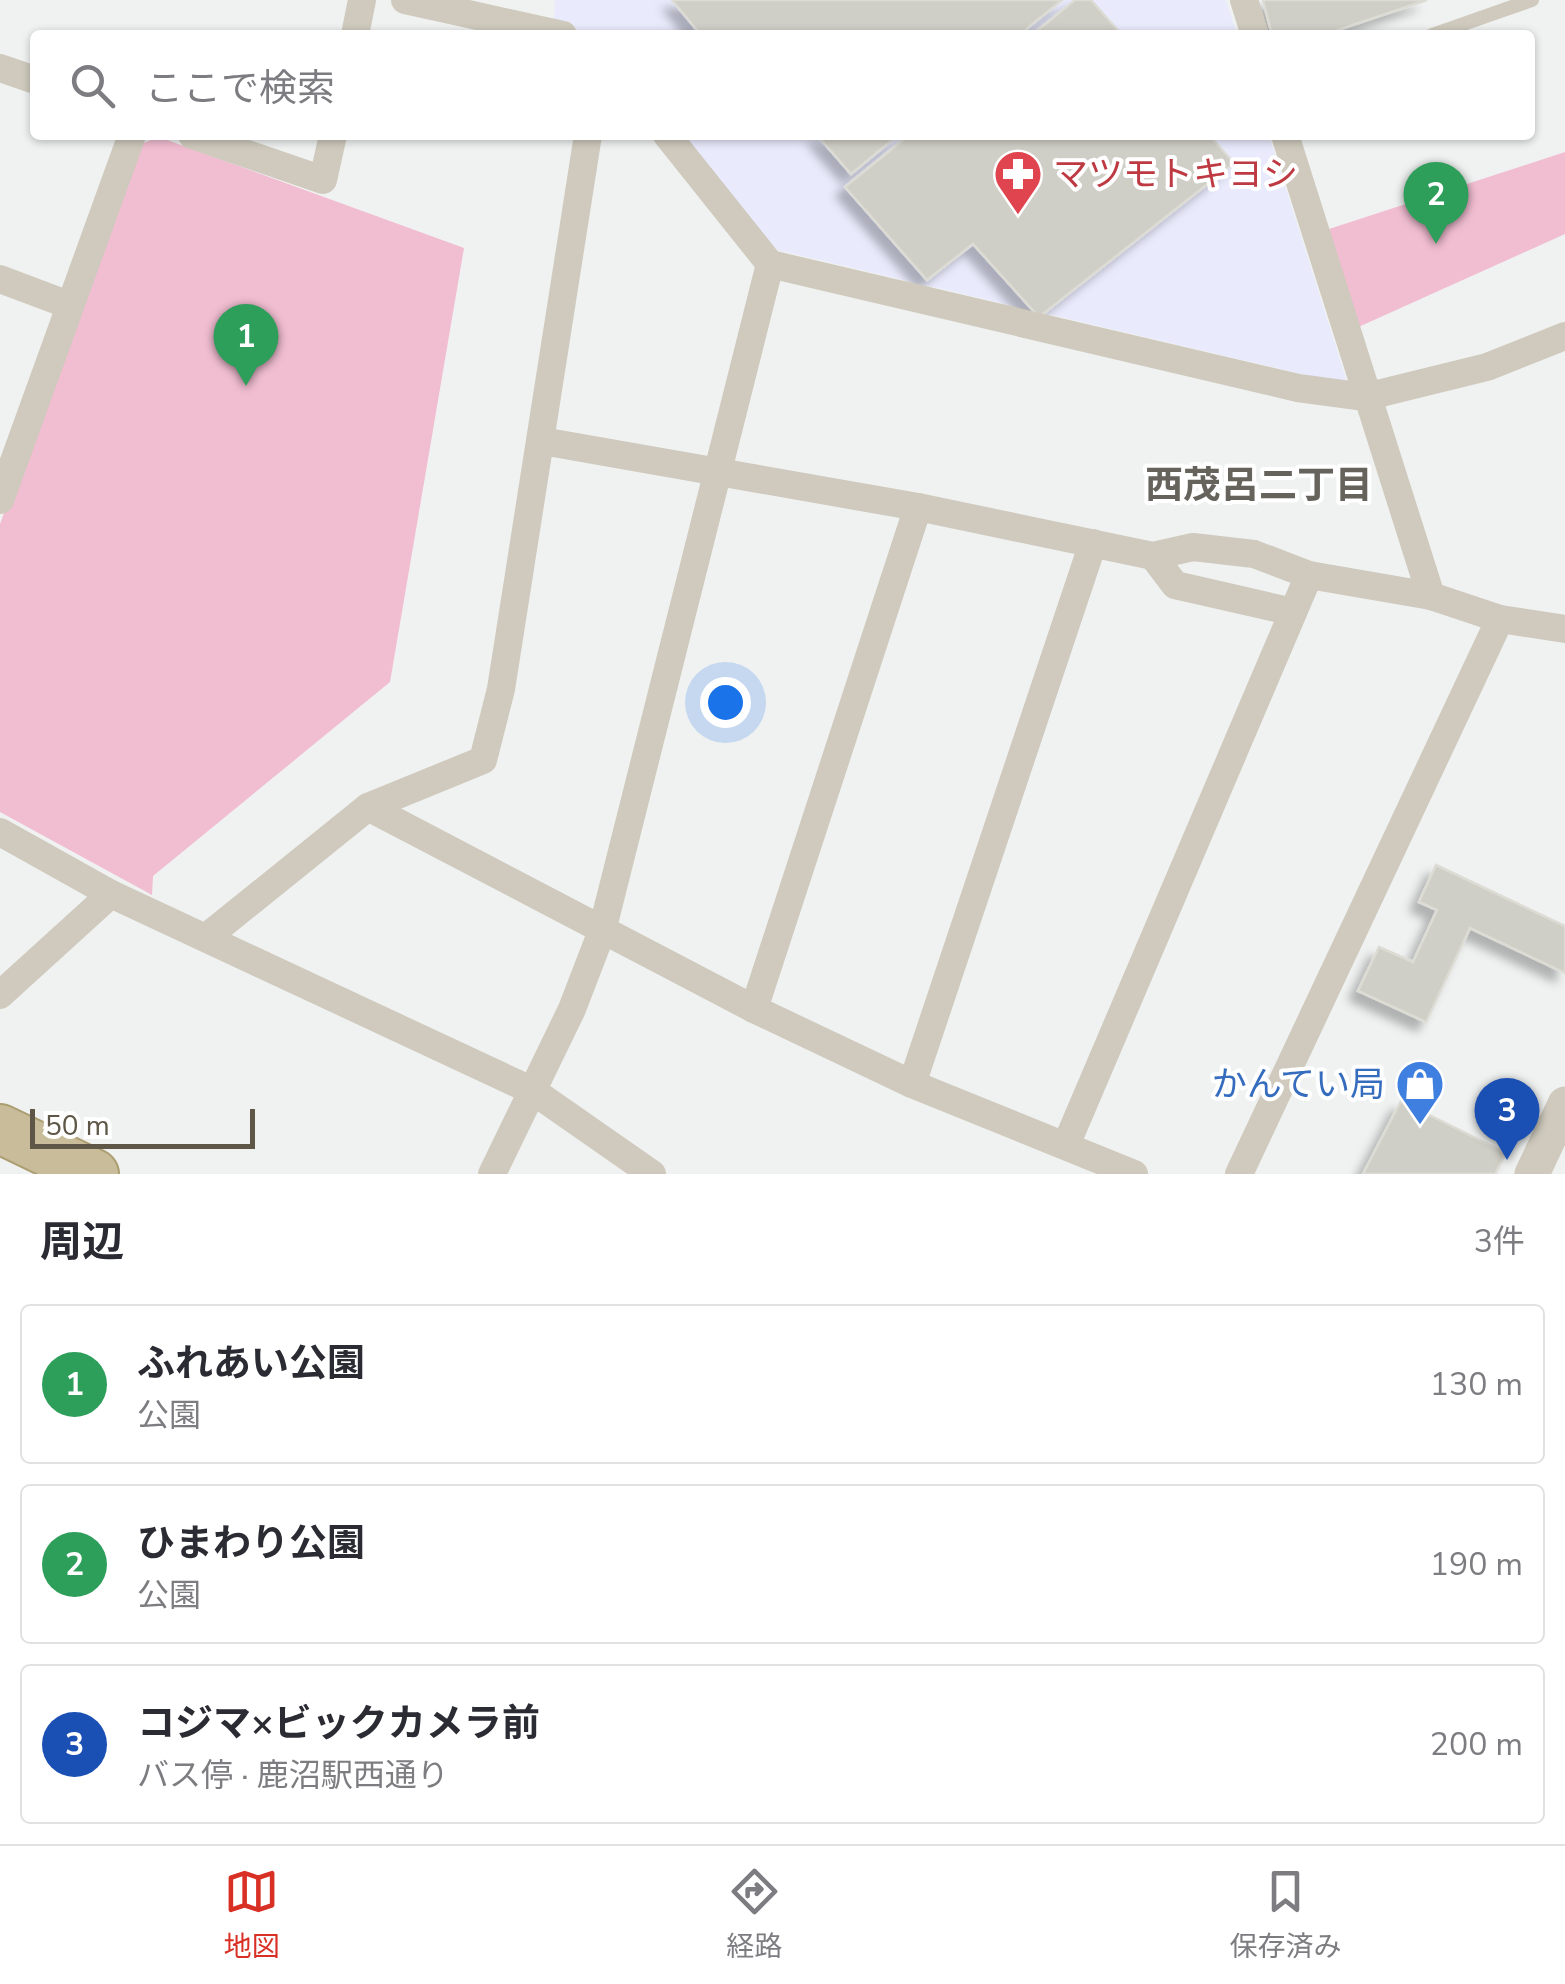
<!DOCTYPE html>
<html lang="ja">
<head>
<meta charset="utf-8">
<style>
  body { margin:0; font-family:"Nunito Sans","Noto Sans JP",sans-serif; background:#f2f2f3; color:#2b2b33 }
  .scale { position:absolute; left:30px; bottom:25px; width:225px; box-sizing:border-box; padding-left:10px; border:5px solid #5e5747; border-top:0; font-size:28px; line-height:35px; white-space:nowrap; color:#5e5747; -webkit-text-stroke:8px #fff; paint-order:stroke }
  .you { position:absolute; left:725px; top:702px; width:35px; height:35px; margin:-25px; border:8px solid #fff; border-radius:50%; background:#1a73e8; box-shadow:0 0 0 15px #1a73e833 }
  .badge { display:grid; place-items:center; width:65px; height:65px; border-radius:50%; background:#d93025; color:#fff; font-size:32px; font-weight:700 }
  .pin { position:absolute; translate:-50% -82px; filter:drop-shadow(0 2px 5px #0008) }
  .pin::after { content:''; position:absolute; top:52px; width:35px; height:30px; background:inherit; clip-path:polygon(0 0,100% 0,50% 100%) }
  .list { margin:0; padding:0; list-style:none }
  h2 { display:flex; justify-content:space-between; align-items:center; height:130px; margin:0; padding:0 40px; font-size:42px }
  h2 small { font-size:32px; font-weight:400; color:#7c7c81 }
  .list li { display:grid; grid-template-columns:65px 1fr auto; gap:30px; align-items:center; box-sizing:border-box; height:160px; margin:0 20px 20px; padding:0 20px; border:2px solid #e1e1e2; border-radius:10px }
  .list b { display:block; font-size:38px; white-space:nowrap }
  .list p { margin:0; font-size:32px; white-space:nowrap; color:#7c7c81 }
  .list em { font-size:32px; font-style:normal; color:#7c7c81 }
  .icon { flex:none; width:55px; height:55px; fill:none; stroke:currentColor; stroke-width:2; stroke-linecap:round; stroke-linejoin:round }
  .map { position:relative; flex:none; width:1565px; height:1174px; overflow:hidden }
  .search { position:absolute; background:#fff; box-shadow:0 2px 8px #0004; left:30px; right:30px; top:30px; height:110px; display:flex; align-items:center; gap:25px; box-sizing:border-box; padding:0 35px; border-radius:10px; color:#7c7c81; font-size:38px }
  .sheet { height:670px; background:#fff }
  nav { display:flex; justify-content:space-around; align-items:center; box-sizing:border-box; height:140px; border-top:2px solid #e1e1e2; background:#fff; font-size:28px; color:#7c7c81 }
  nav a { display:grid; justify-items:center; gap:5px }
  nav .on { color:#d93025 }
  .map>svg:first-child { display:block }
  .commercial { fill:#e9ebfd }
  .green { fill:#f1bdd1 }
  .building { fill:#d0cfc7; stroke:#dcdbd4; stroke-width:2.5; filter:url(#shadow) }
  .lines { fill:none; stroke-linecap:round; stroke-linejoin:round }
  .trunk-casing { stroke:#ac9e71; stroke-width:52 }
  .service { stroke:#cfcabd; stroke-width:14 }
  .minor { stroke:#cfcabd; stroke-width:28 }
  .tertiary { stroke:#cfcabd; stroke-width:35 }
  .trunk { stroke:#c8bc9a; stroke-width:48 }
  .labels { text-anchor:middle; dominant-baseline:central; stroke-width:8; stroke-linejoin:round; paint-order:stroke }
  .health-label { font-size:35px; fill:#be3a42; stroke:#fff; text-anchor:start }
  .shop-label { font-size:35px; fill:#366cbe; stroke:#fff; text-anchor:end }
  .neighbourhood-label { font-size:38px; font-weight:bold; fill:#65635c; stroke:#fff }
</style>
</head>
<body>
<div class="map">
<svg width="1565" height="1174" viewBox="0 0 1565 1174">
  <defs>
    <filter id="shadow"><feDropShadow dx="-9" dy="9" stdDeviation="5" flood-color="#0004"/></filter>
  </defs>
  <rect width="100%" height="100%" fill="#f0f2f2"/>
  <!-- commercial -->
  <g class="commercial">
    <path d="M555 0H1226L1237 35H553Z"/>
    <path d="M674 135H1269L1348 385 777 250Z"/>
  </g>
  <!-- green -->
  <g class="green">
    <path d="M159 137 464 248 390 682 153 876 152 895 0 812V524L138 145Z"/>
    <path d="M1565 152V234L1354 329 1326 230Z"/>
  </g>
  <!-- building -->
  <g class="building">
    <path d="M672 0H1062L1019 35H701Z"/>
    <path d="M1075 0H1091L1122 35H1032Z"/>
    <path d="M1263 0H1427L1323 35H1272Z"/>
    <path d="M817 135H898L851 174Z"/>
    <path d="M909 135H1209L1234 163 1039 317 973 244 927 280 845 187Z"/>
    <path d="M1436 865 1565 926V973L1470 928 1426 1022 1358 991 1379 947 1413 962 1437 910 1419 902Z"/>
    <path d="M1401 1101 1506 1153 1495 1174H1363Z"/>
  </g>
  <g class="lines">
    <!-- trunk casing -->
    <g class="trunk-casing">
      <path id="trunk" d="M0 1129 94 1174"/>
    </g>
    <!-- service -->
    <path class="service" d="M1432 35 1532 0"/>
    <!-- minor -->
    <g class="minor">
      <path d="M405 0 563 35"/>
      <path d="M1244 0 1255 35"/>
      <path d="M355 35 362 0"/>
      <path d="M0 68 35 80"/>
      <path d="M192 135 323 180 333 135"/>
      <path d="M667 135 770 264 1298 388 1365 397 1487 367 1565 336"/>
      <path d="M1285 135 1431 596"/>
      <path d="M0 279 69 305"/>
      <path d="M542 441 918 507 1153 556 1193 547 1254 554 1309 575 1431 596 1500 619 1565 629"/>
      <path d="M0 500 132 135"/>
      <path d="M1153 556 1175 585 1293 612"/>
      <path d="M368 807 754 1009 912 1084 1134 1174"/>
      <path d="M0 832 111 894 533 1091 652 1174"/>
      <path d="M208 936 368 807 483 760 501 689 588 135"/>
      <path d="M0 995 111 894"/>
      <path d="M754 1009 918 507"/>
      <path d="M912 1084 1093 543"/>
      <path d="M1066 1145 1309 575"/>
      <path d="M492 1174 572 1009 602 931 770 264"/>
      <path d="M1239 1174 1500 619"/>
    </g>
    <!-- tertiary -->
    <path class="tertiary" d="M1532 1174 1565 1104"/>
    <!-- trunk -->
    <use href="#trunk" class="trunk"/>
  </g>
  <!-- icons -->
  <defs>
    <g id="pharmacy-pin" transform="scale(2.5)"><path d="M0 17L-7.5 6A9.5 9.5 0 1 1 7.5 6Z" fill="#e0444e" stroke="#fff"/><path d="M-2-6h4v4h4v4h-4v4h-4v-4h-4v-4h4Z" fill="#fff"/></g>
    <g id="shop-pin" transform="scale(2.5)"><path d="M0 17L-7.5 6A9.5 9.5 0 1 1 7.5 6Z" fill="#3f7fe0" stroke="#fff"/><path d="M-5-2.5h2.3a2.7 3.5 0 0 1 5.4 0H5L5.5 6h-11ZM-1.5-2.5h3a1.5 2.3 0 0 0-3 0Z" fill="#fff"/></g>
  </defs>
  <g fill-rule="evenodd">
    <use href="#pharmacy-pin" x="1018" y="174"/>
    <use href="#shop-pin" x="1420" y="1084"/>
  </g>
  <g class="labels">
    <!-- health labels -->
    <g class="health-label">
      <text x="1053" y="174">マツモトキヨシ</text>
    </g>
    <!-- shop labels -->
    <g class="shop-label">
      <text x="1385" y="1084">かんてい局</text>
    </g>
    <!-- neighbourhood labels -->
    <g class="neighbourhood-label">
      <text x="1259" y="485">西茂呂二丁目</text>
    </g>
  </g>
</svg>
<div class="scale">50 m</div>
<div class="you"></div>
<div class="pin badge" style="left:246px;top:386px;background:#2e9e5b">1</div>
<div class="pin badge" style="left:1436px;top:244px;background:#2e9e5b">2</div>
<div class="pin badge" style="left:1507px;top:1160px;background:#1a4fb4">3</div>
<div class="search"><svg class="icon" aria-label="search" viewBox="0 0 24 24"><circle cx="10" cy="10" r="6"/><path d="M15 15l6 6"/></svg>ここで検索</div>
</div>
<section class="sheet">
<h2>周辺<small>3件</small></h2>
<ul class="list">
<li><span class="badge" style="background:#2e9e5b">1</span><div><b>ふれあい公園</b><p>公園</p></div><em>130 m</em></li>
<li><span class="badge" style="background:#2e9e5b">2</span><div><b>ひまわり公園</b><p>公園</p></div><em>190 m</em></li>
<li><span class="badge" style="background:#1a4fb4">3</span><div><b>コジマ×ビックカメラ前</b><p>バス停 · 鹿沼駅西通り</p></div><em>200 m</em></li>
</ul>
</section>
<nav>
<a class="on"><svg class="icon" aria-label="map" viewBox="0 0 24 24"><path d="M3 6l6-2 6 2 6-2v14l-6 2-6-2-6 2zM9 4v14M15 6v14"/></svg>地図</a>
<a><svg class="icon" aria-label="directions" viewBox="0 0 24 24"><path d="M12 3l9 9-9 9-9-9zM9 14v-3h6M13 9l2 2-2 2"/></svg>経路</a>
<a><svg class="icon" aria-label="saved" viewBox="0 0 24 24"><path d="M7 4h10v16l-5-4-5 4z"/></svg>保存済み</a>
</nav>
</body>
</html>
